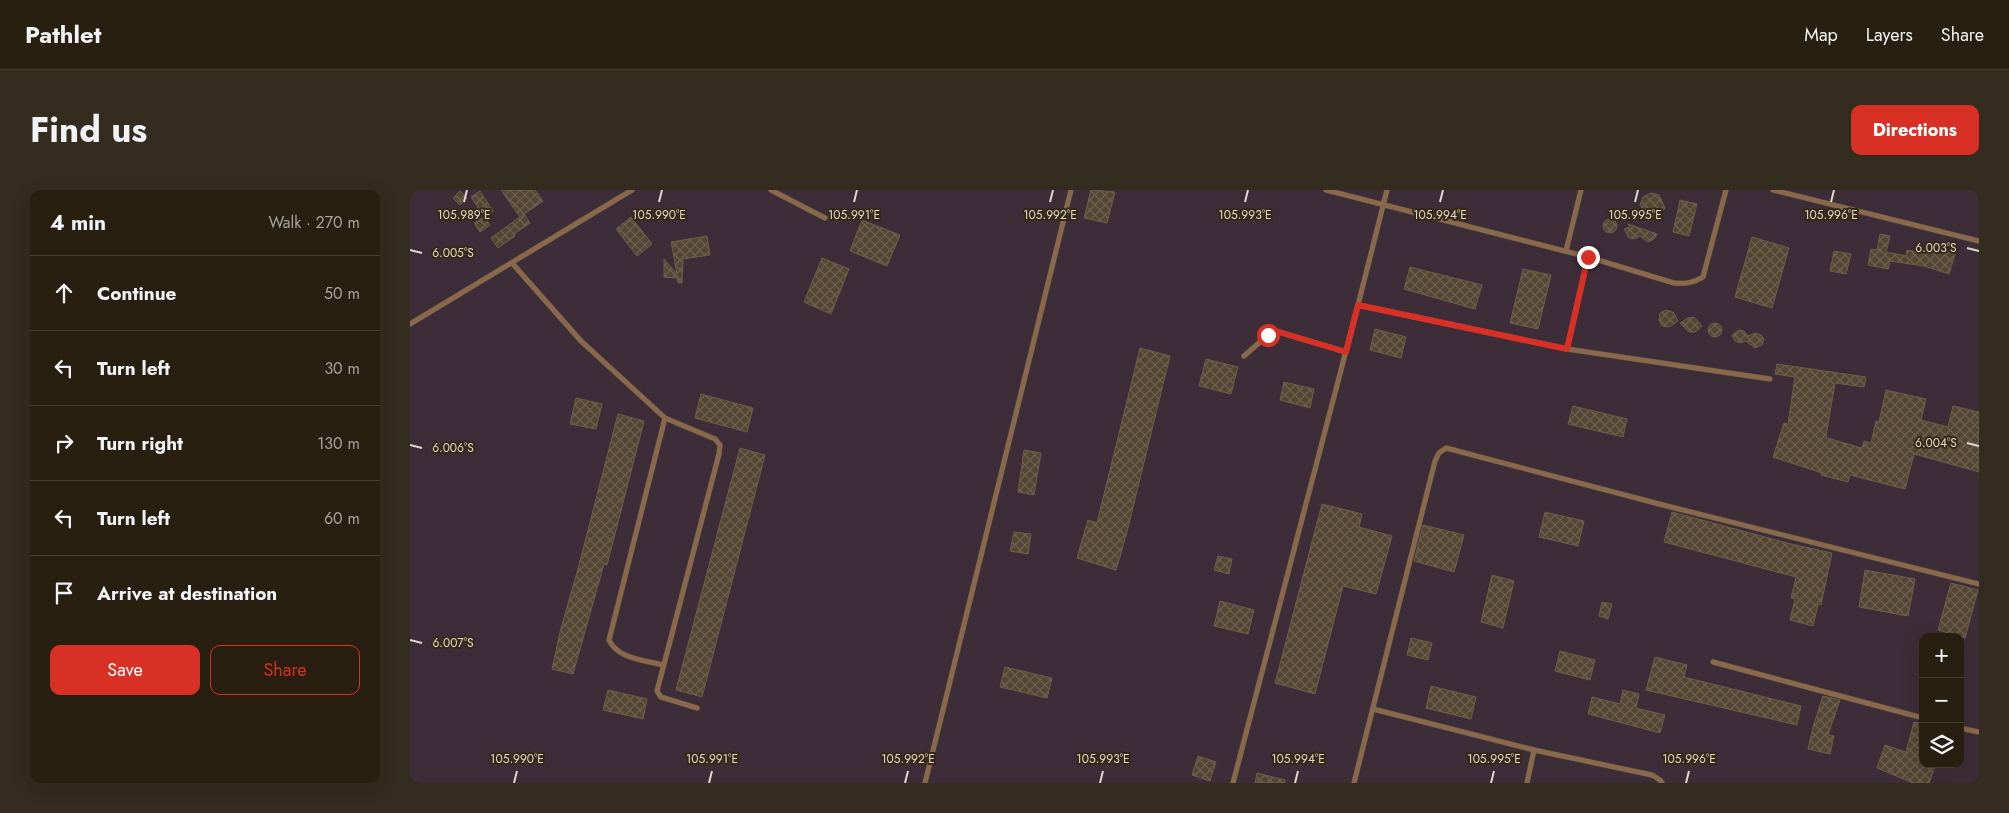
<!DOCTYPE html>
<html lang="en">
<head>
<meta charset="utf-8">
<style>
  body { margin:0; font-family:Jost,sans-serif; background:#342c1e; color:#f1f3f6 }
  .controls { position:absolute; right:15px; bottom:15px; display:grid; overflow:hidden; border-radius:10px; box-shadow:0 5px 20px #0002 }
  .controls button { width:45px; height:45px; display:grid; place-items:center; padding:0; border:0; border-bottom:1px solid #443d30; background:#281f10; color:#f1f3f6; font:25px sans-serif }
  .stop { position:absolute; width:15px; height:15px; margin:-11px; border:4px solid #d93025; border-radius:50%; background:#fff }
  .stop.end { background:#d93025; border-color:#fff; box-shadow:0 1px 5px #0008 }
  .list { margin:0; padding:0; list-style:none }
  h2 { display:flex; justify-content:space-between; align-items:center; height:65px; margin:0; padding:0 20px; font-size:21px }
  h2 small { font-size:16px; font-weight:400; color:#a5a29f }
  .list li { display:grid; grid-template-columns:32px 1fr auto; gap:15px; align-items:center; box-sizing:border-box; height:75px; padding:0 20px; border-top:1px solid #443d30 }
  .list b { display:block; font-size:19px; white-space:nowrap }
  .list em { font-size:16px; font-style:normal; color:#a5a29f }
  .actions { display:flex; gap:10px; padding:15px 20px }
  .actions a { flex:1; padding:11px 0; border:1px solid #d93025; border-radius:10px; text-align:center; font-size:18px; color:#d93025 }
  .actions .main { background:#d93025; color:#fff }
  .icon { flex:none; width:28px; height:28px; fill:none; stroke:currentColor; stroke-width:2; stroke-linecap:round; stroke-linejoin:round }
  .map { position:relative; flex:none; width:1569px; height:593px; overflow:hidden; border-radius:10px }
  header { display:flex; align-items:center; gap:30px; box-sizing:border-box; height:70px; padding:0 25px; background:#281f10; border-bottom:1px solid #443d30 }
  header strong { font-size:24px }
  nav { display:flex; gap:28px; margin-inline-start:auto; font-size:18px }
  .intro { display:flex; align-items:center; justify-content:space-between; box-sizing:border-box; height:120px; padding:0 30px }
  h1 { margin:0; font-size:35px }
  .button { padding:12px 22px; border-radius:10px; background:#d93025; color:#fff; font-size:18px; font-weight:700 }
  main { display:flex; gap:30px; padding:0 30px }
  aside { flex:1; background:#281f10; border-radius:10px; box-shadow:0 5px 20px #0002 }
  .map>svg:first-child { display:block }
  .industrial { fill:#3d2d38; fill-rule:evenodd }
  .building { fill:url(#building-cross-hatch); stroke:#6d5e4a }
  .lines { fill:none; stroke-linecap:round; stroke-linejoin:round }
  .service-casing { stroke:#514533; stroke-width:6 }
  .service { stroke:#89694e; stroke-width:5 }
  .route { stroke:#d93025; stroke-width:6 }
  .ticks { fill:none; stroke:#e0d8cc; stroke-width:2 }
  .ticks-label { font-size:12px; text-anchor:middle; fill:#e0d8cc; stroke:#362916; stroke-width:4; stroke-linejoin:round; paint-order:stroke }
</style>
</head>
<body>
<header>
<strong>Pathlet</strong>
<nav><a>Map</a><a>Layers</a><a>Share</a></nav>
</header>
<div class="intro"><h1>Find us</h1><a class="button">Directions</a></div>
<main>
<aside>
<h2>4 min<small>Walk · 270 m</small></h2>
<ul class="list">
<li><svg class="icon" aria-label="ahead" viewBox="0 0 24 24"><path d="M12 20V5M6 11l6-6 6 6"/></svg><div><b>Continue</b></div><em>50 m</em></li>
<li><svg class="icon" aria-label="left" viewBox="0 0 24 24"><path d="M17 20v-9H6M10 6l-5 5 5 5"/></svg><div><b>Turn left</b></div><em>30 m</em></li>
<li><svg class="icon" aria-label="right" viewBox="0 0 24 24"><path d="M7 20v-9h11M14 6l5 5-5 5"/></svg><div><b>Turn right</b></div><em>130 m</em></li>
<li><svg class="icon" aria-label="left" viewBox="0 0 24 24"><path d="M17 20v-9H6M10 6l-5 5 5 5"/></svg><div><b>Turn left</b></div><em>60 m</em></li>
<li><svg class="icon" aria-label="arrive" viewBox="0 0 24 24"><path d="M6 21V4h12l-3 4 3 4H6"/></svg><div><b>Arrive at destination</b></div></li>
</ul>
<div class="actions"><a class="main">Save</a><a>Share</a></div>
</aside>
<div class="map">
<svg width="1569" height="593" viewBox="0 0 1569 593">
  <defs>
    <pattern id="building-cross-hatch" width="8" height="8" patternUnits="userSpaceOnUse" patternTransform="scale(1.25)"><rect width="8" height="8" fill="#544633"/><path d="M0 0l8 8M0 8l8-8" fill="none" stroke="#6c604f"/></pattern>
  </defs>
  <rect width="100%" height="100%" fill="#362916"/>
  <!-- industrial -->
  <path class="industrial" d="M0 0H1569V593H0ZM1513 447H1550V574H1513Z"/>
  <!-- building -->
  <g class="building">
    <path d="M91 0H125L133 11 110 27Z"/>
    <path d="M681 0 705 2 697 33 674 28Z"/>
    <path d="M50 1 57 8 50 15 43 8Z"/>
    <path d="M70 1 83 21 75 28 80 35 70 42 64 33 74 27 61 7Z"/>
    <path d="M1241 3 1249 5 1255 18 1248 25 1238 27 1230 15 1233 7Z"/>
    <path d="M1270 10 1287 14 1279 46 1263 42Z"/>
    <path d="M114 24 120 33 104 44 105 46 88 58 81 48Z"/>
    <path d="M221 27 242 54 227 66 206 39Z"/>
    <circle cx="1200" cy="36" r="7"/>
    <path d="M452 30 490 45 477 76 440 61Z"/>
    <path d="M1218 34 1247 44 1244 49 1238 52 1230 46 1224 49 1219 48 1214 39 1220 37Z"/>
    <path d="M1470 44 1480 46 1476 62 1496 66 1497 60 1517 64 1519 57 1545 64 1539 84 1514 76 1480 71 1478 79 1458 75 1461 59 1467 60Z"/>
    <path d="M297 46 300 65 273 69 272 93H268L267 88 254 87V69L267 84 261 52Z"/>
    <path d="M1342 47 1379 58 1362 118 1325 107Z"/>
    <path d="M1424 61 1441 64 1436 84 1420 81Z"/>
    <path d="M412 68 439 79 421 124 394 112Z"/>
    <path d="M1000 77 1072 95 1065 119 994 99Z"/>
    <path d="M1113 79 1141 85 1128 139 1100 133Z"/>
    <path d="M1256 120 1263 122 1268 131 1259 137 1252 136 1249 130 1250 123Z"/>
    <path d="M1284 127 1292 136 1285 142H1279L1270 133 1278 128Z"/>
    <circle cx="1305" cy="140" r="7"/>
    <path d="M965 139 996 147 991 168 960 160Z"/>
    <path d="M1329 140 1334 141 1338 146 1345 143 1351 145 1354 149 1352 155 1345 158 1336 151 1330 153 1325 151 1322 145Z"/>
    <path d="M730 158 760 166 717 342 706 380 667 368 678 330 687 333Z"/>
    <path d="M796 169 828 177 821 204 789 196Z"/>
    <path d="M1367 174 1456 187 1454 197 1425 193 1416 246 1417 248 1452 258 1454 251 1461 253 1466 231 1469 232 1476 200 1516 209 1511 230 1538 237 1543 216 1569 222V282L1504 264 1495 299 1440 285 1438 292 1411 285 1412 283 1363 267 1374 233 1378 234 1385 187 1365 184Z"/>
    <path d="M874 192 904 199 900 218 870 210Z"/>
    <path d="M291 204 343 218 337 242 285 228Z"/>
    <path d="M166 208 192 214 186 239 160 234Z"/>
    <path d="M1163 216 1217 229 1213 247 1158 234Z"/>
    <path d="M208 224 234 231 197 375 194 374 163 484 142 479 150 442 169 375Z"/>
    <path d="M330 258 355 265 292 507 266 500Z"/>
    <path d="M614 260 631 263 624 305 608 302Z"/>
    <path d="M912 314 952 324 949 337 982 346 966 404 933 396 905 504 865 493Z"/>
    <path d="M1135 322 1174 331 1168 356 1129 347Z"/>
    <path d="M1262 322 1381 354 1422 363 1411 415 1408 414 1403 436 1380 430 1385 409 1381 408 1386 387 1254 352Z"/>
    <path d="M1013 335 1054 345 1044 382 1004 371Z"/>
    <path d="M604 342 621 344 618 364 600 361Z"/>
    <path d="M808 366 822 369 819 384 804 380Z"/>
    <path d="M1455 380 1505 389 1498 426 1449 417Z"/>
    <path d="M1082 385 1104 391 1093 438 1071 432Z"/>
    <path d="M1541 393 1568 400 1555 448 1528 440Z"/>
    <path d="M810 411 844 420 838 444 804 436Z"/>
    <path d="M1192 412 1202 414 1198 429 1189 426Z"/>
    <path d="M1001 448 1022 453 1018 470 997 465Z"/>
    <path d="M1150 461 1185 470 1180 490 1145 481Z"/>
    <path d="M1245 467 1277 475 1274 487 1391 516 1387 535 1236 500Z"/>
    <path d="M595 477 642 488 637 508 590 497Z"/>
    <path d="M1021 496 1066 507 1061 529 1016 518Z"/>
    <path d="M198 500 237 509 233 529 193 520Z"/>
    <path d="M1213 500 1229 504 1226 518 1255 525 1250 543 1178 524 1182 507 1210 514Z"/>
    <path d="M1413 506 1430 510 1418 545 1424 546 1420 564 1398 559 1403 537Z"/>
    <path d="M1504 532 1513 534V574H1526L1519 593H1503L1467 578 1475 555 1496 562Z"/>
    <path d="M788 566 806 572 800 591 782 585Z"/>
    <path d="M847 583 875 590V593H845Z"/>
  </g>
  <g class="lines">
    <!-- service casing -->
    <g class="service-casing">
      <g id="service">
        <path d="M361 0 415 28"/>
        <path d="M916 0 1178 67 1264 93C1276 94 1283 93 1293 87L1316 0"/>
        <path d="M1363 0 1569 51"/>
        <path d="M1156 61 1171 0"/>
        <path d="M102 73 171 151 255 228 199 450C208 469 234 470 253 475"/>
        <path d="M948 115 977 0"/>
        <path d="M0 134 222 0"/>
        <path d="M1157 159 1178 67"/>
        <path d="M834 166 858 145 869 142 936 162"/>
        <path d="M255 228 305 249 310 255 309 264 247 501 251 507 287 518"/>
        <path d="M1303 472 1513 528"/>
        <path d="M963 519 1124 560 1242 585 1250 590 1252 593"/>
        <path d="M1550 538 1569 542"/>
        <path d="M515 593 661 0"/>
        <path d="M823 593 948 115 1157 159 1360 189"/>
        <path d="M944 593 1025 271 1029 263 1036 258 1253 315 1569 394"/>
        <path d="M1117 593 1124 560"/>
      </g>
    </g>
    <!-- service -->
    <use href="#service" class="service"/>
  </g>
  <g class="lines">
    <!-- route -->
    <path class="route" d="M858 145 869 142 936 162 948 115 1157 159 1178 67"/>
  </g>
  <!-- ticks -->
  <path class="ticks" d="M54 12 57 0M249 12 252 0M444 12 447 0M640 12 643 0M835 12 838 0M1030 12 1033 0M1225 12 1228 0M1421 12 1424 0M1557 58 1569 61M0 60 12 63M1557 253 1569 256M0 255 12 258M0 450 12 453M104 593 107 581M299 593 302 581M495 593 498 581M690 593 693 581M885 593 888 581M1081 593 1084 581M1276 593 1279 581"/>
  <g class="ticks-label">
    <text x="54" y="29">105.989°E</text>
    <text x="249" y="29">105.990°E</text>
    <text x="444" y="29">105.991°E</text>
    <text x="640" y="29">105.992°E</text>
    <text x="835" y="29">105.993°E</text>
    <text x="1030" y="29">105.994°E</text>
    <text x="1225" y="29">105.995°E</text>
    <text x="1421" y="29">105.996°E</text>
    <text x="1526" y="62">6.003°S</text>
    <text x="43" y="67">6.005°S</text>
    <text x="1526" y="257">6.004°S</text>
    <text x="43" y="262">6.006°S</text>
    <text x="43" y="457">6.007°S</text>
    <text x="107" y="573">105.990°E</text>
    <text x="302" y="573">105.991°E</text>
    <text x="498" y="573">105.992°E</text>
    <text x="693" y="573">105.993°E</text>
    <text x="888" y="573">105.994°E</text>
    <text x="1084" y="573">105.995°E</text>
    <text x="1279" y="573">105.996°E</text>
  </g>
</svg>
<div class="controls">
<button>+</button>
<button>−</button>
<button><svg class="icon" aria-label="layers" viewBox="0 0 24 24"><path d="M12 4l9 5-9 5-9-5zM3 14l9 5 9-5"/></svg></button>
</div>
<div class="stop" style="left:858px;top:145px"></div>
<div class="stop end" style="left:1178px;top:67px"></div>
</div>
</main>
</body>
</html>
